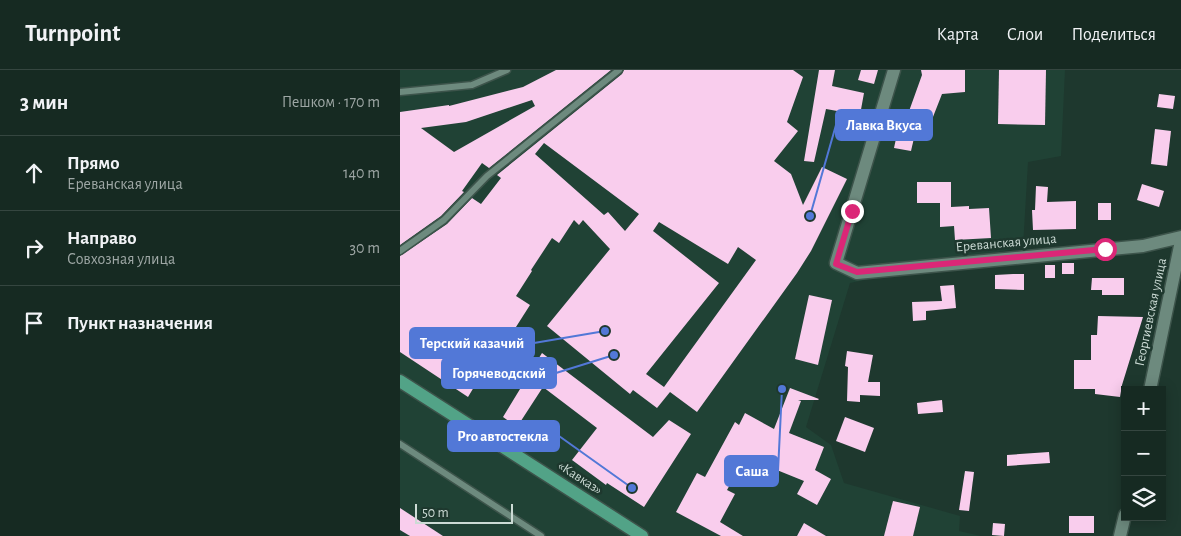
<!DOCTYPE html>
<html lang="ru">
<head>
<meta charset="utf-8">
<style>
  body { margin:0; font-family:"Alegreya Sans",sans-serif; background:#23362f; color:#f1f3f6 }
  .controls { position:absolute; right:15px; bottom:15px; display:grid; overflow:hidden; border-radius:0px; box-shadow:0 2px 12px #0003 }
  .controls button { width:45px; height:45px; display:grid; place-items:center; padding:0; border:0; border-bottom:1px solid #354640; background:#162a22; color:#f1f3f6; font:25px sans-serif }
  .scale { position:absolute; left:15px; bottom:12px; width:98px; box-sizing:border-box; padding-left:5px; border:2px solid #ccdbd5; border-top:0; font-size:14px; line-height:18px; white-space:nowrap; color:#ccdbd5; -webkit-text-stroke:4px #1e382e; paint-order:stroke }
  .stop { position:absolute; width:15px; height:15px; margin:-11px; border:4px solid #db2777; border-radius:50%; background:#fff }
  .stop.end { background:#db2777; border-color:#fff; box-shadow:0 1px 5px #0008 }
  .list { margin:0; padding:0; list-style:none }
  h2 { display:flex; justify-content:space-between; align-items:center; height:65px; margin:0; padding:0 20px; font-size:21px }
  h2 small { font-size:16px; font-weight:400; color:#9ea7a5 }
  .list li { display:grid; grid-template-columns:32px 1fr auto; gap:15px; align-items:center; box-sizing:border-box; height:75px; padding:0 20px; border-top:1px solid #354640 }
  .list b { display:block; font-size:19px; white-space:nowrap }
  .list p { margin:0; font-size:16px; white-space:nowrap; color:#9ea7a5 }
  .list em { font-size:16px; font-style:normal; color:#9ea7a5 }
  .icon { flex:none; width:28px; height:28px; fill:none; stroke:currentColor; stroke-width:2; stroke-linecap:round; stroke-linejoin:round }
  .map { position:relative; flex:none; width:781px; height:466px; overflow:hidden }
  header { display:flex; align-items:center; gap:30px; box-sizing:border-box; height:70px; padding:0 25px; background:#162a22; border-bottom:1px solid #354640 }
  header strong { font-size:24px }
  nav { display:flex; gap:28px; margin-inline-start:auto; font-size:18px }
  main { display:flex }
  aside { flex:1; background:#162a22 }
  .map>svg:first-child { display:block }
  .built { fill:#204235 }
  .building { fill:#f9cded; fill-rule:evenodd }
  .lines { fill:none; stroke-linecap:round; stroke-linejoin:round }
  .lane-casing { stroke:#3d544b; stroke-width:9 }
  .street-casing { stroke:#3d544b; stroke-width:15 }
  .secondary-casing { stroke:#3d544b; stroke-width:15 }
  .primary-casing { stroke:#3d544b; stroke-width:15 }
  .lane { stroke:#6d8a7e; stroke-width:6 }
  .street { stroke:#6d8a7e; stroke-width:12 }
  .secondary { stroke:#6d8a7e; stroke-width:12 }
  .primary { stroke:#52a387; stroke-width:12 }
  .route { stroke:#db2777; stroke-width:6 }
  .labels { text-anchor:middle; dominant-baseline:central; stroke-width:5; stroke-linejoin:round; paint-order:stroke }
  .street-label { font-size:14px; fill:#ccdbd5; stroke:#1e382e }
  .leader { fill:none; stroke:#5278d7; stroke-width:2 }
  .callout-dot { fill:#5278d7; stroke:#1e382e; stroke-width:2 }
  .callout { fill:#5278d7; stroke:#5278d7; stroke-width:2 }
  .callout-label { font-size:15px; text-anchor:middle; font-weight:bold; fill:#fff }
</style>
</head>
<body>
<header>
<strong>Turnpoint</strong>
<nav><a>Карта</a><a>Слои</a><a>Поделиться</a></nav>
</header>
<main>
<aside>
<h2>3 мин<small>Пешком · 170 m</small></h2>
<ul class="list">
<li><svg class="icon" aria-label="ahead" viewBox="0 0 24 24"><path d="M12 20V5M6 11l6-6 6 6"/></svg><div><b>Прямо</b><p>Ереванская улица</p></div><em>140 m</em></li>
<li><svg class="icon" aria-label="right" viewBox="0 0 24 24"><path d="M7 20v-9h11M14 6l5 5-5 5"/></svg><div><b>Направо</b><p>Совхозная улица</p></div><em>30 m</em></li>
<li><svg class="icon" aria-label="arrive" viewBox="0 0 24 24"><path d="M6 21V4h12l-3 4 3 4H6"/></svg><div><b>Пункт назначения</b></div></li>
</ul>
</aside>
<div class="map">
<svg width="781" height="466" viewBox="0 0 781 466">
  <rect width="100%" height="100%" fill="#1e382e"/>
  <!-- built -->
  <path class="built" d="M0 0H665L661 86 628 92 623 177 450 213 406 357 431 375 444 413 560 446 559 461 581 466H0Z"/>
  <!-- building -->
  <g class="building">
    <path d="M156 0H211L89 98 82 93 62 121 64 122 41 146 0 175V42L49 35V36L123 17ZM132 30 135 36 54 82 21 58 66 52Z"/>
    <path d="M224 0H393L403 7 387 52 398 61 374 91 391 104 403 135 422 97 447 109 411 181 397 203 297 342 270 322 257 338 233 320 230 324 147 256 210 179 183 150 179 155 174 150 159 173 152 168 131 200 132 201 116 226 130 235 102 279 93 274 67 312 74 317 68 327 0 282V186L47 154 72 128 81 134 101 108 97 105 222 4ZM144 73 239 144 225 161 208 142 204 145 135 84ZM259 152 328 194 338 177 356 190 264 317 246 304 319 213 253 161Z"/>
    <path d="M419 0H435L432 16 464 23 460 45 426 39 414 92 404 91Z"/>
    <path d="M461 0H478L474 14 458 10Z"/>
    <path d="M521 0H565V22L542 24 531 52 508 44 522 5Z"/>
    <path d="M599 0H646L645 55 598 54Z"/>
    <path d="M759 24 775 26 773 39 757 37Z"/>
    <path d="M755 59 771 61 767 96 751 94Z"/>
    <path d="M497 64 514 68 511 81 494 78Z"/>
    <path d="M517 112H551V137L569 136V139L589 138 591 168 555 170 554 156 540 157V133H517Z"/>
    <path d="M742 114 764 121 759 137 737 130Z"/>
    <path d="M636 116 648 117 647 132 676 131V159L633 160 632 140H635Z"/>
    <rect x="698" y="133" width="13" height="17"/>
    <rect x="662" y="193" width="12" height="11"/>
    <rect x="645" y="195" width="10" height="13"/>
    <path d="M613 204H624V220L595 219V205Z"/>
    <path d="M692 208H724V225H702V220H691Z"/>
    <path d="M554 215 556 238 526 241V250L513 251 512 232 542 231 540 216Z"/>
    <path d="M409 225 432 230 418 295 395 289Z"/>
    <path d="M698 246 743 247 722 315 720 327 695 324V319H674V290H691V265H697Z"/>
    <path d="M447 281 473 285 468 312H480V326L460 325V332L447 331 448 297 445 296Z"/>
    <path d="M142 283 253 367 269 350 291 364 244 437 207 413 206 415 172 390 197 358 143 317 117 357 103 347Z"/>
    <path d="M390 318 419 329 418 330H398L401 331 389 363 424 377 415 400 431 409 417 435 397 424 404 411 345 387 327 420 335 424 320 452 343 466H321L276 442 297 403 305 407 335 352 339 355 345 343 374 359Z"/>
    <path d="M542 330 543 342 518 344 517 333Z"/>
    <path d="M445 347 474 358 465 382 436 371Z"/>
    <path d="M649 382 650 393 607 396V385Z"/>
    <path d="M565 401 574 402 569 441 559 440Z"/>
    <path d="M493 431 520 437 513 466H484Z"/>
    <path d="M0 438 43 466H10L0 460Z"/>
    <rect x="669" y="446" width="25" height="17"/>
    <path d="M404 453 426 466H397Z"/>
    <path d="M593 453 605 454 604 466 592 465Z"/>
  </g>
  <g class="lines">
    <!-- lane casing -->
    <g class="lane-casing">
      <g id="lane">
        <path d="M0 22 72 15 107 0"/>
        <path d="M0 181 44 150 87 106 219 0"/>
        <path d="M0 374 141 466"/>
      </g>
    </g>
    <!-- street casing -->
    <g class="street-casing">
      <path id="street" d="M494 0 436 193 457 203 743 176 781 167"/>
    </g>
    <!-- secondary casing -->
    <g class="secondary-casing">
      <g id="secondary">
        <path d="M750 320 781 171"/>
        <path d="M720 466 725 445"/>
      </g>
    </g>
    <!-- primary casing -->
    <g class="primary-casing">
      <path id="primary" d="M0 311 242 466"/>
    </g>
    <!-- lane -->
    <use href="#lane" class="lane"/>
    <!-- street -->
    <use href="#street" class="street"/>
    <!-- secondary -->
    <use href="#secondary" class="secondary"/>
    <!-- primary -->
    <use href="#primary" class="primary"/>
  </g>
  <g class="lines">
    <!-- route -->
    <path class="route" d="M452 141 436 194 457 202 705 179"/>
  </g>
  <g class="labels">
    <!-- street labels -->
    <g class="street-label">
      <text transform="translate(606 173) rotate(-5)">Ереванская улица</text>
      <text transform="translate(751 242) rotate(-78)">Георгиевская улица</text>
      <text transform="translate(180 408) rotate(33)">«Кавказ»</text>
    </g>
  </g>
  <!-- callouts -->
  <path class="leader" d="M410 146L436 55M205 261L134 273M214 285L156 303M232 418L159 366M382 319L378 401"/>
  <g class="callout-dot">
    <circle cx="410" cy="146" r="5"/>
    <circle cx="205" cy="261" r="5"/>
    <circle cx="214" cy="285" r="5"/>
    <circle cx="232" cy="418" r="5"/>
    <circle cx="382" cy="319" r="5"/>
  </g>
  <g class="callout">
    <rect x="436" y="40" width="96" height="30" rx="5"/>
    <rect x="10" y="258" width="124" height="30" rx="5"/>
    <rect x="42" y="288" width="114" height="30" rx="5"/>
    <rect x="48" y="351" width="111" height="30" rx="5"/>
    <rect x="325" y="386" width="53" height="30" rx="5"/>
  </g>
  <g class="callout-label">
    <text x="484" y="60">Лавка Вкуса</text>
    <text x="72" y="278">Терский казачий</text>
    <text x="99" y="308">Горячеводский</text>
    <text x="103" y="371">Pro автостекла</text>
    <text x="352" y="406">Саша</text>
  </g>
</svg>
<div class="controls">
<button>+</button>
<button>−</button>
<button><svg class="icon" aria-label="layers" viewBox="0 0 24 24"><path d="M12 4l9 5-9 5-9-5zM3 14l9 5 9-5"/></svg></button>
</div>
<div class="scale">50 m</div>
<div class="stop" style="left:705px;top:179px"></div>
<div class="stop end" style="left:452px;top:141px"></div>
</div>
</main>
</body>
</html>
